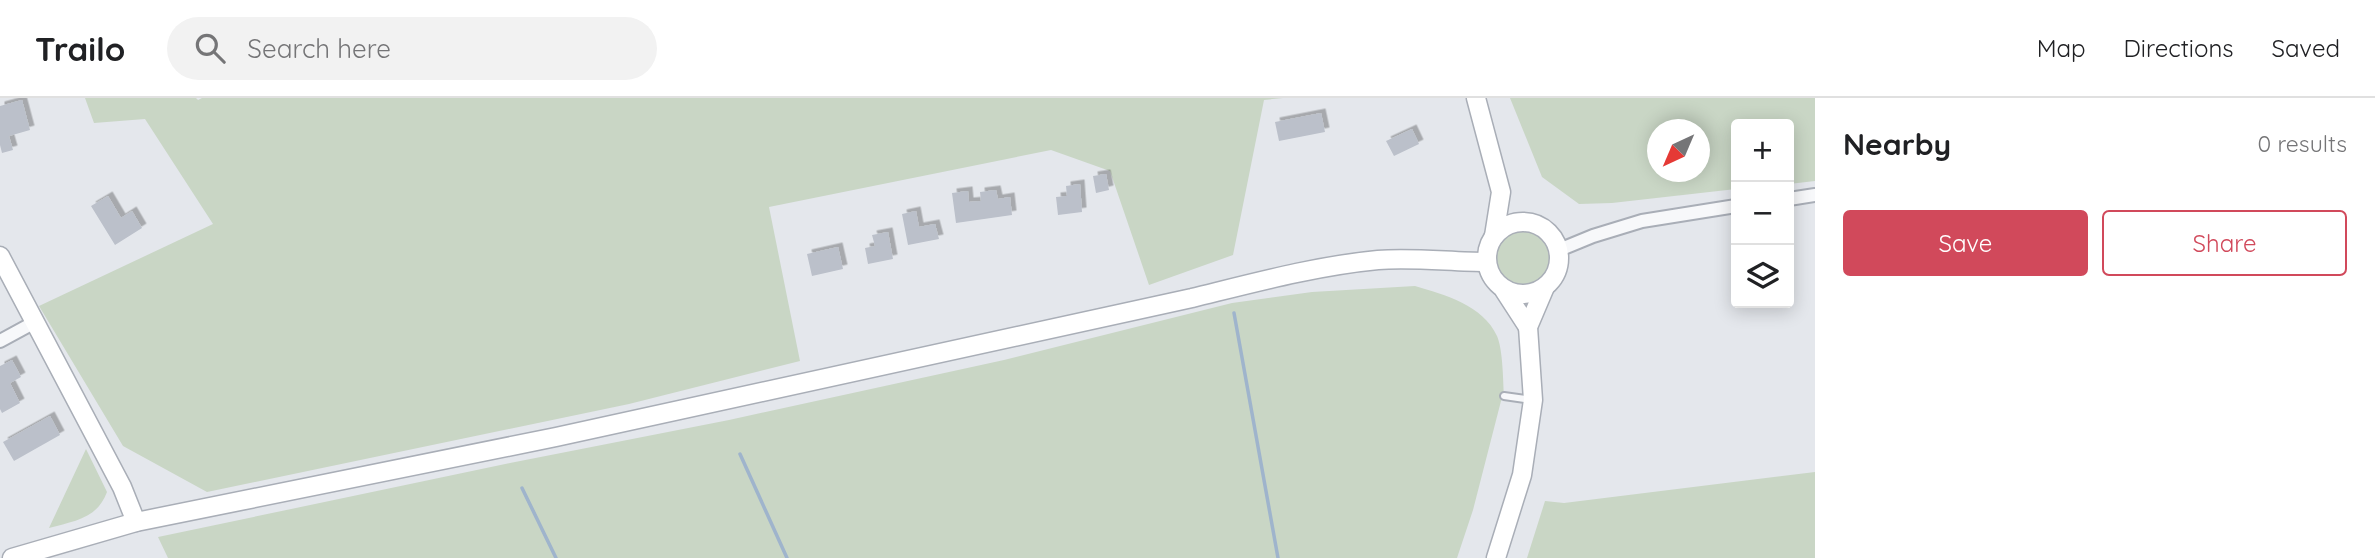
<!DOCTYPE html>
<html lang="en">
<head>
<meta charset="utf-8">
<style>
  body { margin:0; font-family:Quicksand,sans-serif; background:#f2f2f2; color:#202124 }
  .controls { position:absolute; right:21px; top:21px; display:grid; overflow:hidden; border-radius:7px; box-shadow:0 4px 18px #0003 }
  .controls button { width:63px; height:63px; display:grid; place-items:center; padding:0; border:0; border-bottom:2px solid #e0e0e0; background:#fff; color:#202124; font:35px sans-serif }
  .compass { position:absolute; left:1647px; top:21px; width:63px; height:63px; border-radius:50%; background:#fff; box-shadow:0 4px 18px #0003; rotate:224deg }
  .list { margin:0; padding:0; list-style:none }
  h2 { display:flex; justify-content:space-between; align-items:center; height:91px; margin:0; padding:0 28px; font-size:30px }
  h2 small { font-size:23px; font-weight:400; color:#757577 }
  .actions { display:flex; gap:14px; padding:21px 28px }
  .actions a { flex:1; padding:16px 0; border:2px solid #d1495b; border-radius:7px; text-align:center; font-size:24px; color:#d1495b }
  .actions .main { background:#d1495b; color:#fff }
  .icon { flex:none; width:38px; height:38px; fill:none; stroke:currentColor; stroke-width:2; stroke-linecap:round; stroke-linejoin:round }
  .map { position:relative; flex:none; width:1815px; height:460px; overflow:hidden }
  header { display:flex; align-items:center; gap:42px; box-sizing:border-box; height:98px; padding:0 35px; background:#fff; border-bottom:2px solid #e0e0e0 }
  header strong { font-size:33px }
  nav { display:flex; gap:38px; margin-inline-start:auto; font-size:24px }
  .search { width:490px; height:63px; background:#f2f2f2; display:flex; align-items:center; gap:18px; box-sizing:border-box; padding:0 24px; border-radius:38px; color:#757577; font-size:26px }
  main { display:flex }
  aside { flex:1; background:#fff }
  .map>svg:first-child { display:block }
  .green { fill:#c9d6c5; fill-rule:evenodd }
  .lines { fill:none; stroke-linecap:round; stroke-linejoin:round }
  .stream { stroke:#9fb4cc; stroke-width:3.5 }
  .building { fill:#bbc0ca; filter:url(#shadow) }
  .lane-casing { stroke:#a9aeb7; stroke-width:10 }
  .street-casing { stroke:#a9aeb7; stroke-width:16 }
  .secondary-casing { stroke:#a9aeb7; stroke-width:21 }
  .lane { stroke:#f7f8fa; stroke-width:6 }
  .street { stroke:#f7f8fa; stroke-width:12 }
  .secondary { stroke:#fff; stroke-width:18 }
</style>
</head>
<body>
<header>
<strong>Trailo</strong>
<div class="search"><svg class="icon" aria-label="search" viewBox="0 0 24 24"><circle cx="10" cy="10" r="6"/><path d="M15 15l6 6"/></svg>Search here</div>
<nav><a>Map</a><a>Directions</a><a>Saved</a></nav>
</header>
<main>
<div class="map">
<svg width="1815" height="460" viewBox="0 0 1815 460">
  <defs>
    <filter id="shadow"><feDropShadow dx="4.5" dy="-4.5" stdDeviation="0" flood-color="#0004"/></filter>
  </defs>
  <rect width="100%" height="100%" fill="#e4e7ec"/>
  <!-- green -->
  <g class="green">
    <path d="M85 0H196L198 2 202 0H1283L1264 2 1233 157 1149 187 1110 73 1051 52 769 109 800 263 629 306 207 394 123 348 39 208 213 126 145 21 94 25Z"/>
    <path d="M1510 0H1815V83L1789 86V26H1736V91L1612 105 1579 106 1542 79ZM1658 32H1700V74H1658Z"/>
    <circle cx="1522" cy="160" r="29"/>
    <path d="M1415 188C1445 197 1483 207 1497 238 1503 252 1503 282 1504 298L1501 303 1473 412 1457 460H168L158 439 510 365 729 322 1004 262 1232 205 1312 194Z"/>
    <path d="M86 351 107 394C97 421 74 423 49 430Z"/>
    <path d="M1815 374V460H1527L1545 403 1564 405Z"/>
  </g>
  <g class="lines">
    <!-- stream -->
    <g class="stream">
      <path d="M1234 215 1278 460"/>
      <path d="M740 356 787 460"/>
      <path d="M522 390 556 460"/>
    </g>
  </g>
  <!-- building -->
  <g class="building">
    <path d="M22 2 30 32 9 38 13 52 2 55 0 47V8Z"/>
    <path d="M1321 15 1325 34 1279 43 1275 24Z"/>
    <path d="M1412 31 1419 46 1394 58 1386 43Z"/>
    <path d="M1106 76 1109 92 1096 95 1093 78Z"/>
    <path d="M1080 86 1082 114 1058 117 1056 99 1067 98 1066 88Z"/>
    <path d="M996 92 998 101 1010 99 1012 117 956 125 952 95 968 93 969 104 981 103 980 94Z"/>
    <path d="M108 98 121 120 132 113 142 130 115 147 91 108Z"/>
    <path d="M916 113 919 129 935 126 939 141 908 147 902 116Z"/>
    <path d="M888 134 893 161 868 166 865 150 875 148 872 137Z"/>
    <path d="M838 149 843 171 812 178 807 156Z"/>
    <path d="M12 262 21 279 10 285 20 305 2 315 0 311V268Z"/>
    <path d="M50 318 60 337 14 363 3 344Z"/>
  </g>
  <g class="lines">
    <!-- lane casing -->
    <g class="lane-casing">
      <path id="lane" d="M1504 298 1532 302"/>
    </g>
    <!-- street casing -->
    <g class="street-casing">
      <g id="street">
        <path d="M1789 101 1815 97"/>
        <path d="M1559 152 1593 138 1642 123 1736 108"/>
        <path d="M0 243 35 224"/>
      </g>
    </g>
    <!-- secondary casing -->
    <g class="secondary-casing">
      <g id="secondary">
        <path d="M1476 0 1501 94 1494 138"/>
        <circle cx="1523" cy="160" r="36"/>
        <path d="M0 158 122 389 136 424"/>
        <path d="M1504 192 1528 229"/>
        <path d="M12 460 136 424 556 339 1192 200C1253 185 1315 168 1378 162 1411 159 1452 164 1486 164"/>
        <path d="M1496 460 1522 377 1533 302 1528 229 1545 189"/>
      </g>
    </g>
    <!-- lane -->
    <use href="#lane" class="lane"/>
    <!-- street -->
    <use href="#street" class="street"/>
    <!-- secondary -->
    <use href="#secondary" class="secondary"/>
  </g>
</svg>
<div class="controls">
<button>+</button>
<button>−</button>
<button><svg class="icon" aria-label="layers" viewBox="0 0 24 24"><path d="M12 4l9 5-9 5-9-5zM3 14l9 5 9-5"/></svg></button>
</div>
<svg class="compass" viewBox="-18 -18 36 36"><path d="M0-13l5 13h-10z" fill="#e53935"/><path d="M0 13l5-13h-10z" fill="#757577"/></svg>
</div>
<aside>
<h2>Nearby<small>0 results</small></h2>
<ul class="list">
</ul>
<div class="actions"><a class="main">Save</a><a>Share</a></div>
</aside>
</main>
</body>
</html>
